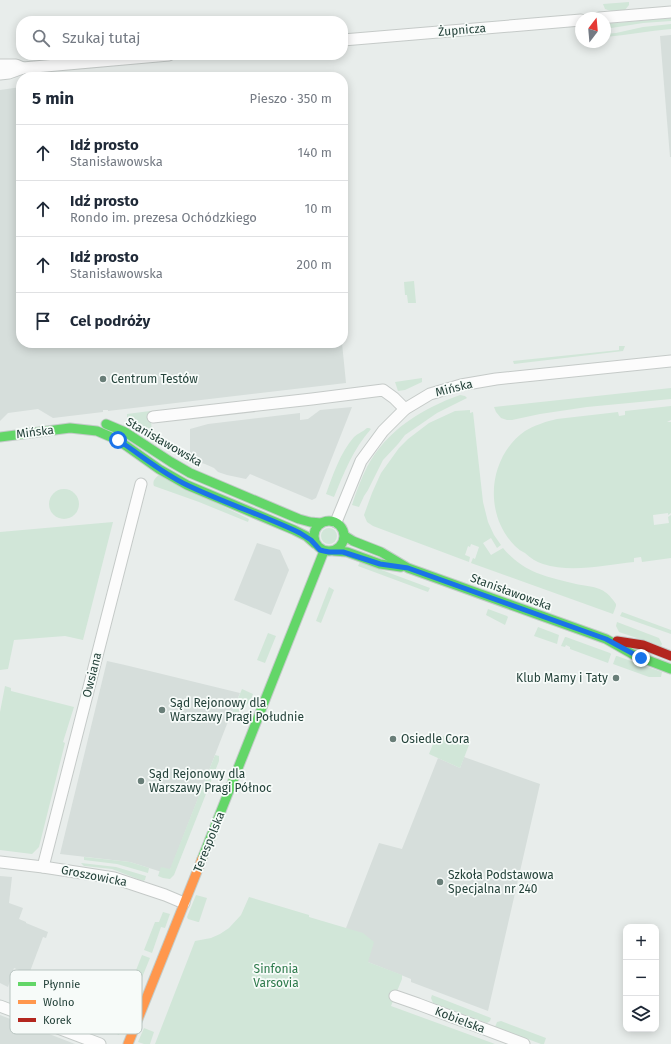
<!DOCTYPE html>
<html lang="pl">
<head>
<meta charset="utf-8">
<style>
  body { margin:0; font-family:"Fira Sans",sans-serif; background:#f6f6f7; color:#1f2937 }
  .controls { position:absolute; right:12px; bottom:12px; display:grid; overflow:hidden; border-radius:8px; box-shadow:0 2px 10px #0003 }
  .controls button { width:36px; height:36px; display:grid; place-items:center; padding:0; border:0; border-bottom:1px solid #e0e1e3; background:#fff; color:#1f2937; font:20px sans-serif }
  .compass { position:absolute; left:575px; top:12px; width:36px; height:36px; border-radius:50%; background:#fff; box-shadow:0 2px 10px #0003; rotate:16deg }
  .stop { position:absolute; width:12px; height:12px; margin:-9px; border:3px solid #1a73e8; border-radius:50%; background:#fff }
  .stop.end { background:#1a73e8; border-color:#fff; box-shadow:0 1px 4px #0008 }
  .list { margin:0; padding:0; list-style:none }
  h2 { display:flex; justify-content:space-between; align-items:center; height:52px; margin:0; padding:0 16px; font-size:17px }
  h2 small { font-size:13px; font-weight:400; color:#747a83 }
  .list li { display:grid; grid-template-columns:26px 1fr auto; gap:12px; align-items:center; box-sizing:border-box; height:56px; padding:0 16px; border-top:1px solid #e0e1e3 }
  .list b { display:block; font-size:15px; white-space:nowrap }
  .list p { margin:0; font-size:13px; white-space:nowrap; color:#747a83 }
  .list em { font-size:13px; font-style:normal; color:#747a83 }
  .icon { flex:none; width:22px; height:22px; fill:none; stroke:currentColor; stroke-width:2; stroke-linecap:round; stroke-linejoin:round }
  .map { position:relative; flex:none; width:671px; height:1044px; overflow:hidden }
  .search { position:absolute; background:#fff; box-shadow:0 2px 10px #0003; left:16px; top:16px; width:332px; height:44px; display:flex; align-items:center; gap:10px; box-sizing:border-box; padding:0 14px; border-radius:16px; color:#747a83; font-size:15px }
  .panel { position:absolute; background:#fff; box-shadow:0 2px 10px #0003; left:16px; top:72px; width:332px; height:276px; border-radius:16px }
  .map>svg:first-child { display:block }
  .built { fill:#d6dedb }
  .green { fill:#d1e6d8 }
  .lines { fill:none; stroke-linecap:round; stroke-linejoin:round }
  .street-casing { stroke:#c5cac8; stroke-width:13 }
  .fast-casing { stroke:#c3cbc8; stroke-width:11 }
  .slow-casing { stroke:#c3cbc8; stroke-width:11 }
  .jam-casing { stroke:#c3cbc8; stroke-width:11 }
  .street { stroke:#fcfcfc; stroke-width:11 }
  .fast { stroke:#63d668; stroke-width:9 }
  .slow { stroke:#ff974d; stroke-width:9 }
  .jam { stroke:#b3261e; stroke-width:9 }
  .route { stroke:#1a73e8; stroke-width:5 }
  .poi-dot { fill:#697e78; stroke:#f7fbf9; stroke-width:1.5 }
  .labels { text-anchor:middle; dominant-baseline:central; stroke-width:3.5; stroke-linejoin:round; paint-order:stroke }
  .street-label { font-size:12px; fill:#24423a; stroke:#f7fbf9 }
  .poi-label { font-size:12px; fill:#24423a; stroke:#f7fbf9; text-anchor:start }
  .park-label { font-size:12px; fill:#2d7a4b; stroke:#f7fbf9 }
  .key { fill:#f7fbf9; stroke:#b8c4c0; stroke-width:1 }
  .key-label { font-size:11px; fill:#24423a }
</style>
</head>
<body>
<div class="map">
<svg width="671" height="1044" viewBox="0 0 671 1044">
  <rect width="100%" height="100%" fill="#e8edeb"/>
  <!-- built -->
  <g class="built">
    <path d="M671 35V157H670L660 36Z"/>
    <path d="M21 87V343H342L346 383 108 411V410H103V412L53 418 38 409 8 413 0 421V90Z"/>
    <path d="M352 407 316 498 312 500 250 474 246 479 227 475 218 472 214 468 205 464 194 461 190 456V429L208 424 300 413V420L308 419 320 410Z"/>
    <path d="M257 543 280 550 289 570 271 615 234 600Z"/>
    <path d="M107 661 125 665 240 693 227 724 169 873H165L130 862 60 854Z"/>
    <path d="M464 757 540 784 488 1011 411 982V979L368 962 346 928 379 843 402 849 438 758 460 768Z"/>
    <path d="M0 876 12 877 9 903 23 908 19 919 26 922V923L48 932 46 938 43 937 29 974 14 968 8 987 0 983Z"/>
    <path d="M0 1015 75 1044H0Z"/>
  </g>
  <!-- green -->
  <g class="green">
    <path d="M629 2V5L625 10 611 11 605 9 603 4Z"/>
    <path d="M671 18V21L643 23 605 29V24Z"/>
    <path d="M671 24V29C649 31 627 35 605 37V34L616 33 643 27Z"/>
    <path d="M414 281 416 303H408L407 295H405L404 282Z"/>
    <path d="M619 346H625L623 351 514 364 513 361 619 350Z"/>
    <path d="M422 378V382L405 390 398 391 395 382Z"/>
    <path d="M671 388V399L587 407 540 414 512 420H507L501 418 496 412 494 407Z"/>
    <path d="M460 395 465 396 467 398 437 413 405 435 398 444 383 460 368 490 364 496 359 507 352 505C356 492 361 479 367 467 387 430 421 409 460 395Z"/>
    <path d="M671 406V420L667 422H671V513L668 515V513L653 515 654 525 669 523 668 517 671 515V558L642 562 641 557 634 558V562C606 565 571 573 543 564 537 562 530 558 525 553 521 551 518 549 515 546 483 514 488 457 525 431 533 426 547 421 557 419L618 412 619 416 625 415V411Z"/>
    <path d="M470 410V413L473 412 483 502 488 522 494 535 501 545 497 548 491 538 483 543 491 555 503 548C512 559 524 568 537 573 550 578 564 581 576 584 596 588 604 586 616 604V606L613 614 471 563 473 558 475 559 479 547 471 544 470 547 468 546 465 555 470 557 469 562 373 526 367 522 364 515 372 493 381 473 399 448 408 439 429 423 455 411Z"/>
    <path d="M150 411 152 432 146 433 133 424 127 421V414Z"/>
    <path d="M367 428H369L371 429C353 449 344 473 334 497L326 494C333 475 340 453 354 437 358 433 363 432 367 428Z"/>
    <path d="M159 475 249 519 248 522 199 502 154 486C152 481 155 478 159 475Z"/>
    <circle cx="64" cy="504" r="15"/>
    <path d="M113 522 83 640 65 636 14 640 8 669 0 670V532Z"/>
    <circle cx="329" cy="536" r="8"/>
    <path d="M360 562 430 588 428 592 358 566Z"/>
    <path d="M329 587 334 590 321 623 316 621Z"/>
    <path d="M488 609 507 616 508 617 505 625 486 615Z"/>
    <path d="M622 612 671 630V634L620 616Z"/>
    <path d="M617 622 659 638 662 644 661 646 619 632 616 626Z"/>
    <path d="M538 627 559 635 557 644 534 636Z"/>
    <path d="M268 633 276 636 265 663 257 660Z"/>
    <path d="M565 637H566L610 653 611 654 608 663 570 649V647L566 645 565 647 561 646Z"/>
    <path d="M616 656H617L662 672 661 677H649L613 664Z"/>
    <path d="M5 686 11 688V691L74 707 63 742 65 743 39 847 32 854 0 850V712Z"/>
    <path d="M242 689 253 694 250 702 240 710 236 718 231 715Z"/>
    <path d="M437 734 469 745 460 768 429 754Z"/>
    <path d="M215 755 219 756V761L174 875 170 879 163 878 158 876 161 867 170 869Z"/>
    <path d="M84 857 130 862 149 868 148 873 117 864 84 860Z"/>
    <path d="M81 863 116 867 146 876 145 880 143 881 112 869 84 866Z"/>
    <path d="M196 895 207 898 199 922H198L188 919 187 917Z"/>
    <path d="M249 897 309 915V917L363 933 374 942 368 962 402 975V979L391 1006 495 1044H155L195 941 211 938 220 934 229 928 241 915Z"/>
    <path d="M163 912 170 914 165 928 161 927 152 953 144 950 155 922H159Z"/>
    <path d="M142 955 150 958 141 980 133 978Z"/>
    <path d="M131 982 139 984 119 1035 112 1032Z"/>
    <path d="M432 995 491 1018 490 1021 487 1023 433 1003 431 998Z"/>
    <path d="M501 1021 546 1038 544 1044H541L495 1027 497 1022Z"/>
    <path d="M144 1028 154 1032 150 1044H144L138 1042Z"/>
  </g>
  <g class="lines">
    <!-- street casing -->
    <g class="street-casing">
      <g id="street">
        <path d="M599 18 671 12"/>
        <path d="M343 40 581 20"/>
        <path d="M0 65H16L23 68"/>
        <path d="M0 74 9 73 23 68 169 55"/>
        <path d="M153 417 312 399 383 390 394 398 405 409"/>
        <path d="M336 522 361 461 383 431 405 409 430 394 461 385 496 379 671 361"/>
        <path d="M0 862 43 867 114 878 165 895 184 903"/>
        <path d="M43 867 141 484"/>
        <path d="M395 996 418 1004 524 1044"/>
        <path d="M0 1006 100 1044"/>
      </g>
    </g>
    <!-- fast casing -->
    <g class="fast-casing">
      <g id="fast">
        <path d="M106 424 125 432 171 462 190 473 299 519 310 522 321 523"/>
        <path d="M0 437 70 428 97 431 118 440 159 469 187 485 294 530 306 536 315 544"/>
        <circle cx="329" cy="536" r="15"/>
        <path d="M345 536 353 541 381 552 408 568 606 639 634 655 671 669"/>
        <path d="M334 551 347 552 380 564 401 567"/>
        <path d="M202 859 324 551"/>
      </g>
    </g>
    <!-- slow casing -->
    <g class="slow-casing">
      <path id="slow" d="M128 1044 202 859"/>
    </g>
    <!-- jam casing -->
    <g class="jam-casing">
      <path id="jam" d="M617 641 643 645 671 656"/>
    </g>
    <!-- street -->
    <use href="#street" class="street"/>
    <!-- fast -->
    <use href="#fast" class="fast"/>
    <!-- slow -->
    <use href="#slow" class="slow"/>
    <!-- jam -->
    <use href="#jam" class="jam"/>
  </g>
  <g class="lines">
    <!-- route -->
    <path class="route" d="M118 440C141 455 162 473 187 485 224 503 263 515 300 533L311 540 320 550 324 551 329 552H343L380 564 408 568 606 639 641 658"/>
  </g>
  <!-- markers -->
  <g class="poi-dot">
    <circle cx="103" cy="379" r="4"/>
    <circle cx="616" cy="678" r="4"/>
    <circle cx="162" cy="710" r="4"/>
    <circle cx="393" cy="739" r="4"/>
    <circle cx="141" cy="781" r="4"/>
    <circle cx="440" cy="882" r="4"/>
  </g>
  <g class="labels">
    <!-- street labels -->
    <g class="street-label">
      <text transform="translate(462 30) rotate(-5)">Żupnicza</text>
      <text transform="translate(454 388) rotate(-14)">Mińska</text>
      <text transform="translate(35 432) rotate(-7)">Mińska</text>
      <text transform="translate(164 442) rotate(30)">Stanisławowska</text>
      <text transform="translate(511 592) rotate(20)">Stanisławowska</text>
      <text transform="translate(92 675) rotate(-76)">Owsiana</text>
      <text transform="translate(209 842) rotate(-68)">Terespolska</text>
      <text transform="translate(94 876) rotate(11)">Groszowicka</text>
      <text transform="translate(460 1020) rotate(21)">Kobielska</text>
    </g>
    <!-- poi labels -->
    <g class="poi-label">
      <text x="111" y="379">Centrum Testów</text>
      <text x="608" y="678" text-anchor="end">Klub Mamy i Taty</text>
      <text x="170" y="703">Sąd Rejonowy dla<tspan x="170" dy="14">Warszawy Pragi Południe</tspan></text>
      <text x="401" y="739">Osiedle Cora</text>
      <text x="149" y="774">Sąd Rejonowy dla<tspan x="149" dy="14">Warszawy Pragi Północ</tspan></text>
      <text x="448" y="875">Szkoła Podstawowa<tspan x="448" dy="14">Specjalna nr 240</tspan></text>
    </g>
    <!-- park labels -->
    <g class="park-label">
      <text x="276" y="969">Sinfonia<tspan x="276" dy="14">Varsovia</tspan></text>
    </g>
  </g>
  <!-- legend -->
  <rect x="10" y="970" width="132" height="64" rx="6" class="key"/>
  <rect x="18" y="982" width="18" height="4" fill="#63d668"/>
  <rect x="18" y="1000" width="18" height="4" fill="#ff974d"/>
  <rect x="18" y="1018" width="18" height="4" fill="#b3261e"/>
  <g class="key-label">
    <text x="43" y="988">Płynnie</text>
    <text x="43" y="1006">Wolno</text>
    <text x="43" y="1024">Korek</text>
  </g>
</svg>
<div class="controls">
<button>+</button>
<button>−</button>
<button><svg class="icon" aria-label="layers" viewBox="0 0 24 24"><path d="M12 4l9 5-9 5-9-5zM3 14l9 5 9-5"/></svg></button>
</div>
<svg class="compass" viewBox="-18 -18 36 36"><path d="M0-13l5 13h-10z" fill="#e53935"/><path d="M0 13l5-13h-10z" fill="#747a83"/></svg>
<div class="stop" style="left:118px;top:440px"></div>
<div class="stop end" style="left:641px;top:658px"></div>
<div class="search"><svg class="icon" aria-label="search" viewBox="0 0 24 24"><circle cx="10" cy="10" r="6"/><path d="M15 15l6 6"/></svg>Szukaj tutaj</div>
<section class="panel">
<h2>5 min<small>Pieszo · 350 m</small></h2>
<ul class="list">
<li><svg class="icon" aria-label="ahead" viewBox="0 0 24 24"><path d="M12 20V5M6 11l6-6 6 6"/></svg><div><b>Idź prosto</b><p>Stanisławowska</p></div><em>140 m</em></li>
<li><svg class="icon" aria-label="ahead" viewBox="0 0 24 24"><path d="M12 20V5M6 11l6-6 6 6"/></svg><div><b>Idź prosto</b><p>Rondo im. prezesa Ochódzkiego</p></div><em>10 m</em></li>
<li><svg class="icon" aria-label="ahead" viewBox="0 0 24 24"><path d="M12 20V5M6 11l6-6 6 6"/></svg><div><b>Idź prosto</b><p>Stanisławowska</p></div><em>200 m</em></li>
<li><svg class="icon" aria-label="arrive" viewBox="0 0 24 24"><path d="M6 21V4h12l-3 4 3 4H6"/></svg><div><b>Cel podróży</b></div></li>
</ul>
</section>
</div>
</body>
</html>
